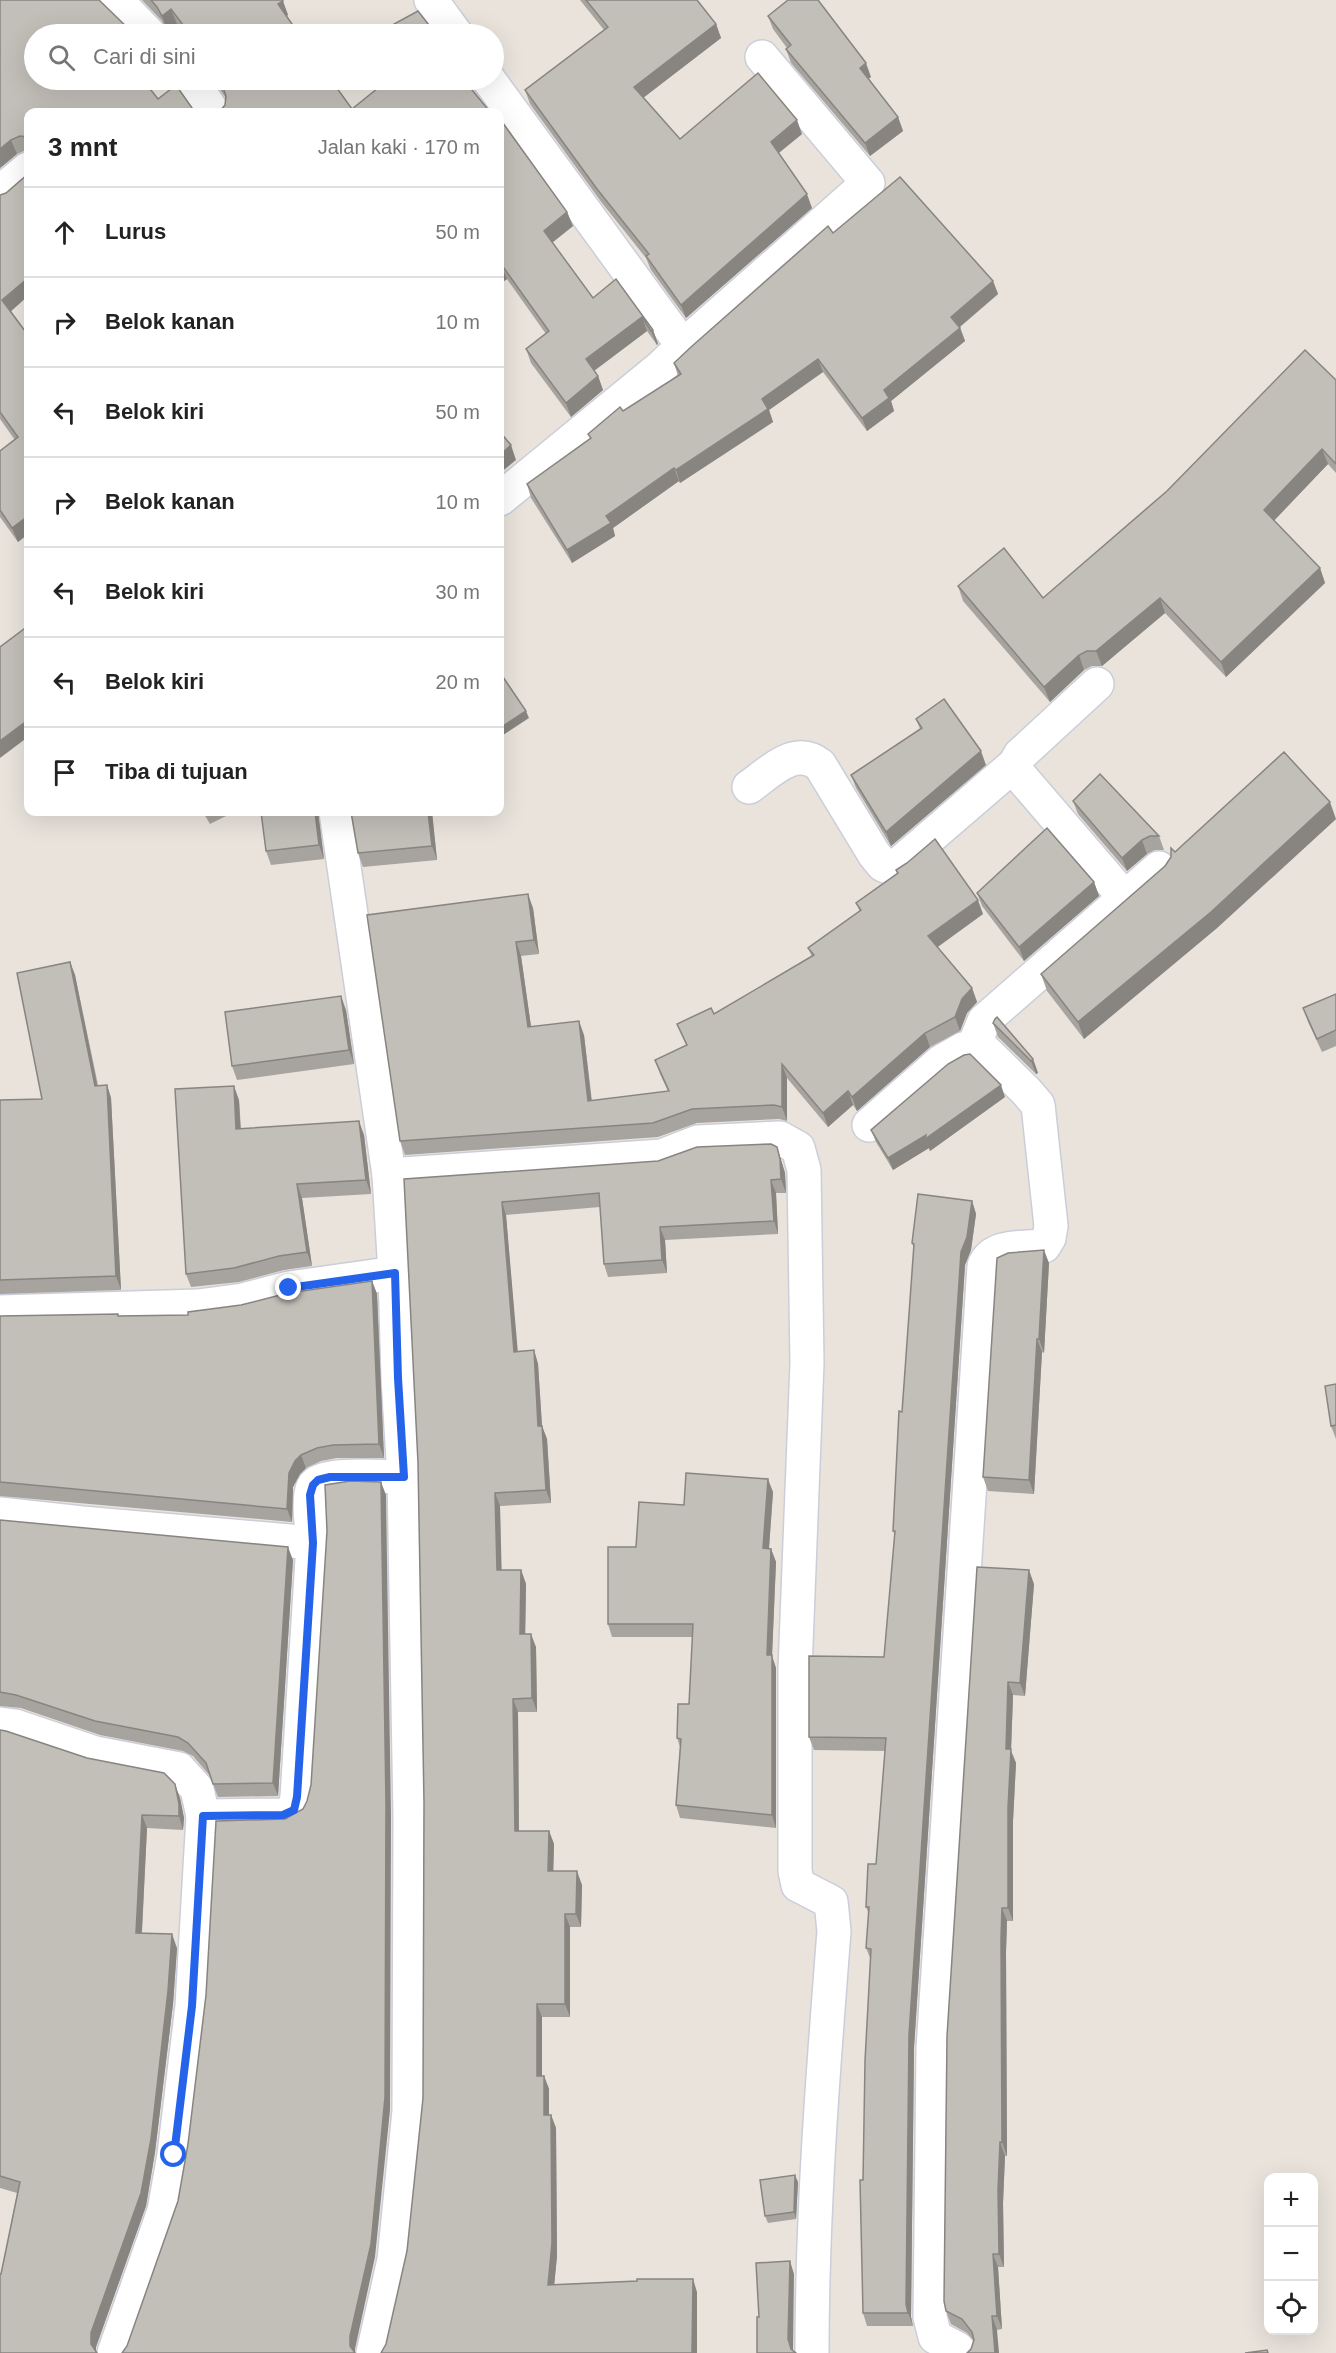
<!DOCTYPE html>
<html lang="id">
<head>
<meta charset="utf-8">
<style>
  body { margin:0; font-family:Arial,sans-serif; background:#f6f6f6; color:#222 }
  .controls { position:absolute; right:18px; bottom:18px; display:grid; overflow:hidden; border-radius:12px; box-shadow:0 6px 24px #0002 }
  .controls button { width:54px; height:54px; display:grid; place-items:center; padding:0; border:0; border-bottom:2px solid #e0e0e0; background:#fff; color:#222; font:30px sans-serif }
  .stop { position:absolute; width:18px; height:18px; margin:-14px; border:4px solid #2563eb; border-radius:50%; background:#fff }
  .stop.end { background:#2563eb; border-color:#fff; box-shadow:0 2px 6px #0008 }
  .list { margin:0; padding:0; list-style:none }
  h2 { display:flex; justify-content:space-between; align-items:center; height:78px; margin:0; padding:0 24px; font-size:26px }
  h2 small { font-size:20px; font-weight:400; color:#767676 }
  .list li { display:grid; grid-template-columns:39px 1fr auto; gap:18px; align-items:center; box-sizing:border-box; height:90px; padding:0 24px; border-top:2px solid #e0e0e0 }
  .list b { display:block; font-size:22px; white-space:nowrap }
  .list em { font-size:20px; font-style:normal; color:#767676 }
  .icon { flex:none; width:33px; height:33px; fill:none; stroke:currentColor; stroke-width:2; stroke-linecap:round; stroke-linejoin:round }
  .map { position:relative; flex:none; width:1336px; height:2353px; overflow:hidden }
  .search { position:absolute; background:#fff; box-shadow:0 6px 24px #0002; left:24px; top:24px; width:480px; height:66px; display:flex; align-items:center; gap:15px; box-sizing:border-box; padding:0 21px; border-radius:33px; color:#767676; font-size:22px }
  .panel { position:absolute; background:#fff; box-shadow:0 6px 24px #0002; left:24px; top:108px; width:480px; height:708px; border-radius:12px }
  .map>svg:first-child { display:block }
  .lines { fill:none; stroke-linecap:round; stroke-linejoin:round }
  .minor-casing { stroke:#cbced9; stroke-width:36 }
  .minor { stroke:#fff; stroke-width:33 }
  .wall { fill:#a7a39e }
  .shaded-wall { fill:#888581 }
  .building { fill:#c2beb8; stroke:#888581; stroke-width:1.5 }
  .route { stroke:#2563eb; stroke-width:8 }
</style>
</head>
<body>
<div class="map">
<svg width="1336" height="2353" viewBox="0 0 1336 2353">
  <rect width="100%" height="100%" fill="#e9e3dc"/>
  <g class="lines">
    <!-- minor casing -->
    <g class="minor-casing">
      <g id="minor">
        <path d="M116 0 149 34"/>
        <path d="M431 0 456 34"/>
        <path d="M191 80 213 112"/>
        <path d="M489 80 683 346 661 367 500 499"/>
        <path d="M0 192 28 169"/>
        <path d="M683 346 868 183 762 57"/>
        <path d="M1097 684 1020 755 1015 764 1016 771 1125 898"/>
        <path d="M749 787C770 772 795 745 820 765L874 854 883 865 891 868 900 863 1015 764"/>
        <path d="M336 812 389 1175 395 1273 398 1378 404 1477 410 1817 409 2111 394 2260 373 2353"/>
        <path d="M973 1048 984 1021 1159 868"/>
        <path d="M869 1125 942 1061 963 1049 981 1047 1026 1091 1038 1105 1051 1226 1049 1238 1044 1246C1024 1248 992 1244 984 1266L933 2049 930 2317 935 2337 958 2349 960 2353"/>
        <path d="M389 1175 662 1156 698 1142 780 1138 798 1148 804 1170 807 1363 795 1670V1871L798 1885 831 1902 834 1931C823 2072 812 2212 812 2353"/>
        <path d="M0 1312 198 1306 243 1300 289 1288 395 1273"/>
        <path d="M0 1514 82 1523 313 1543C312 1529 307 1499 313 1487 320 1471 386 1477 404 1477"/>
        <path d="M0 1724 15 1726 95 1753 179 1769 197 1789 203 1816"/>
        <path d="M114 2353 164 2211 174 2155 192 2006 203 1816 283 1815 294 1810 297 1797 313 1543"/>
      </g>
    </g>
    <!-- minor -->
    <use href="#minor" class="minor"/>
  </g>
  <!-- wall -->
  <g class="wall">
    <path d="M142 0H282L288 15 286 16 299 34H184L177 24 167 31 162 21Z"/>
    <path d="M580 0H697L716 24 721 38 643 98 680 139 802 134 779 153 812 208 686 318 651 270 646 258 602 203 530 104 525 90 604 30Z"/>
    <path d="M768 16 871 77 868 79 898 117 903 131 870 156 791 63 786 49 787 48 773 29Z"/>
    <path d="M34 34 158 99 192 108 28 112V151L26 150 17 154 0 168Z"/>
    <path d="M213 80H331L352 109 225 105 226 98Z"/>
    <path d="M500 119 567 212 573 226 552 243 593 298 616 279 653 330 658 344 657 345 647 331 594 371 598 376 603 390 571 417 531 363 526 349 546 334 507 279 500 284Z"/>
    <path d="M0 195 11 311 28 335V534L18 542 0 517V451L15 440 0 419Z"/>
    <path d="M833 233 993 281 998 294 960 327 965 341 891 401 894 411 867 431 823 372 769 410 773 422 680 483 679 481 613 528 615 536 572 563 531 498 527 484 590 438 588 434 678 376 674 363Z"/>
    <path d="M1336 380V473L1328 464 1274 520 1320 568 1325 583 1226 677 1165 613 1102 666H1092L1084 670 1050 702 963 601 958 586 1043 598Z"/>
    <path d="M916 719 986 765 891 846 856 788 851 775 920 729Z"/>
    <path d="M1073 801 1159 836 1164 850H1155L1147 854 1127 871 1078 814Z"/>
    <path d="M203 812H234L210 824Z"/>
    <path d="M261 812H318L324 859 271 865 266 851Z"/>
    <path d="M432 812 437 860 363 867 358 853Z"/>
    <path d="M1336 819 1217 928 1084 1039 1047 991 1041 974 1165 866 1175 852Z"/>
    <path d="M896 870 983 914 938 947 972 988 977 1002 967 1013 960 1031 930 1047 857 1111 853 1105 828 1127 787 1078V1121L779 1119 697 1123 658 1137 405 1155 400 1141 533 908 539 954 521 956 531 1026 584 1035 592 1101 668 1091 660 1074 655 1060 686 1045 677 1024 714 1014 812 957 808 948 860 912 856 903 897 873Z"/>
    <path d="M1094 882 1099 896 1024 961 982 906 977 893Z"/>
    <path d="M70 962 75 975 98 1085H107L111 1098 121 1290 0 1294V1100L42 1099Z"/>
    <path d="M1336 994V1046L1322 1052 1308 1022 1303 1008Z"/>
    <path d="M346 1010 354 1064 237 1080 232 1066Z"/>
    <path d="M993 1023 1033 1059 1038 1073 1036 1074 998 1037Z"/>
    <path d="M1005 1097 930 1151 929 1148 893 1170 876 1142 871 1130Z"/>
    <path d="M239 1100 241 1128 364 1135 371 1194 302 1198 312 1266 284 1270 239 1282 191 1287 186 1274Z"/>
    <path d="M777 1147 785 1173 786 1193H776L778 1234 665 1240 667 1273 608 1277 604 1264 600 1207 506 1215 517 1351 534 1350 538 1364 542 1426 547 1439 551 1503 500 1506 501 1570H521L526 1584 525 1634 536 1647 537 1712H518L519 1831H549L554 1844 553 1871 582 1885 581 1927H570V2017H542V2076H544L549 2089V2115H551L556 2128 557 2256 554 2285 697 2292V2353H381L386 2344 407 2251 423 2098 424 1803 418 1463 404 1179 658 1161Z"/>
    <path d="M972 1201 976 1214 971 1250 965 1265 914 2048 911 2317 913 2326H867L863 2313V2180L871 1960 866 1948 869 1914 866 1907 876 1864 885 1751 814 1750 809 1737 884 1657 895 1535 893 1531 914 1249 912 1243Z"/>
    <path d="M1049 1263 1044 1353 1042 1352 1034 1494 988 1491 983 1477Z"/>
    <path d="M372 1281 377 1294 384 1458H337L321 1461 306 1468 300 1474 293 1487 292 1522 0 1496V1316L118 1314V1316L188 1315Z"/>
    <path d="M1336 1384V1439L1331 1426Z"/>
    <path d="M773 1492 769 1549H771L776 1562 772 1656 776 1668V1828L680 1818 676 1805 680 1747 677 1738 689 1704 693 1637H612L608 1624 636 1547 684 1505Z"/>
    <path d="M0 1520 293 1560 278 1796 218 1797 210 1776 193 1756 183 1751 100 1735 21 1708 0 1706Z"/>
    <path d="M977 1567 1034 1584 1025 1696 1013 1695 1011 1751 1016 1763 1013 1821V1921H1007L1006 1952 1007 2156H1005L1003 2203 1004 2267H998L1002 2329 997 2330 971 2349 974 2341 967 2333 951 2324 946 2311Z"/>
    <path d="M0 1730 180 1798 184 1818 183 1830 147 1828 142 1933 177 1948 173 2004 155 2152 146 2206 96 2347V2353L1 2274 17 2193 0 2188Z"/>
    <path d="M798 2182 796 2219 768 2223 765 2216Z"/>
  </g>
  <!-- shaded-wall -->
  <g class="shaded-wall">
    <path d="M283 1 288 15 283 19 278 4Z"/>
    <path d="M171 9 177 24 167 31 162 16Z"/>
    <path d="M716 24 721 38 639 101 634 87Z"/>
    <path d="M866 63 871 77 865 81 860 68Z"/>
    <path d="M898 117 903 131 870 156 865 143Z"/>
    <path d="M797 120 802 134 776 155 771 142Z"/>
    <path d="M11 140 17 154 0 168V149Z"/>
    <path d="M807 194 812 208 686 318 681 305Z"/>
    <path d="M567 212 573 226 549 245 544 231Z"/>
    <path d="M501 264 507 279 500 284V266Z"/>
    <path d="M28 278V296L8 314 2 300Z"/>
    <path d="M993 281 998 294 956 330 951 317Z"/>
    <path d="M642 317 647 331 591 373 586 359Z"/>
    <path d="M960 328 965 341 891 401 894 411 867 431 862 418 884 390Z"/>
    <path d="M653 330 658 344 657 345 651 331Z"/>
    <path d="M818 359 823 372 769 410 773 422 680 483 676 470 762 399Z"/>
    <path d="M598 376 603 390 571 417 566 403Z"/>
    <path d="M511 445 516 460 500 473V455Z"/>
    <path d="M1322 449 1328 464 1270 525 1264 510Z"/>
    <path d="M674 468 679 481 613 528 615 536 572 563 567 550 606 516Z"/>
    <path d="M28 516V534L18 542 12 528Z"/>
    <path d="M1320 568 1325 583 1226 677 1221 662Z"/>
    <path d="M1160 598 1165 613 1102 666 1096 651Z"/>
    <path d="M1079 655 1084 670 1050 702 1044 687Z"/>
    <path d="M526 711 529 718 500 737V728Z"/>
    <path d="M28 720V737L0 758V741Z"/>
    <path d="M981 751 986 765 891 846 886 832Z"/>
    <path d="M1330 802 1336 819 1217 928 1084 1039 1078 1022Z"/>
    <path d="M315 812H318L324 859 319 845Z"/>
    <path d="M428 812H432L437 860 432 846Z"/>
    <path d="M1142 840 1147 854 1127 871 1122 858Z"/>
    <path d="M1094 882 1099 896 1024 961 1019 947Z"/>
    <path d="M528 894 533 908 539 954 534 940Z"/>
    <path d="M978 900 983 914 933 950 928 936Z"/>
    <path d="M516 942 521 956 533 1041 528 1027Z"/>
    <path d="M70 962 75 975 100 1099 95 1086Z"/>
    <path d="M972 988 977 1002 967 1013 960 1031 955 1017 962 999Z"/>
    <path d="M341 996 346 1010 354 1064 349 1050Z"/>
    <path d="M579 1021 584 1035 593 1115 588 1101Z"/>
    <path d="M925 1033 930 1047 857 1111 852 1097Z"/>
    <path d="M1033 1059 1038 1073 1036 1074 1031 1061Z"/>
    <path d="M782 1064 787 1078V1121L782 1107Z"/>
    <path d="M107 1085 111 1098 121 1290 116 1276Z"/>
    <path d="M1001 1085 1005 1097 930 1151 929 1148 893 1170 888 1158Z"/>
    <path d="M234 1086 239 1100 241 1142 236 1129Z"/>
    <path d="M848 1091 853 1105 828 1127 823 1113Z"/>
    <path d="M359 1121 364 1135 371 1194 366 1180Z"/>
    <path d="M777 1147 785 1173 786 1193 781 1179Z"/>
    <path d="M771 1180 776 1193 778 1234 774 1221Z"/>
    <path d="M297 1184 302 1198 312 1266 307 1252Z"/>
    <path d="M972 1201 976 1214 971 1250 965 1265 914 2048 911 2317 913 2326 908 2313 906 2304 909 2035 961 1252Z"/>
    <path d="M502 1202 506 1215 519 1365 514 1352Z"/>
    <path d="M660 1227 665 1240 667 1273 662 1260Z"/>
    <path d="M1044 1250 1049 1263 1044 1353 1039 1339Z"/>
    <path d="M372 1281 377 1294 384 1458 379 1444Z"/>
    <path d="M1037 1339 1042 1352 1034 1494 1029 1480Z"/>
    <path d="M534 1350 538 1364 542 1426 547 1439 551 1503 546 1490 538 1426Z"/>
    <path d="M301 1455 306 1468 300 1474 293 1487 292 1522 287 1509 289 1473 295 1461Z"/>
    <path d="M768 1479 773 1492 768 1561 763 1548Z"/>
    <path d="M381 1482 386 1495 391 1817 390 2110 375 2257 355 2349V2353L350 2346V2336Z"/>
    <path d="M495 1493 500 1506 502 1584 497 1570Z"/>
    <path d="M288 1547 293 1560 278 1796 273 1783Z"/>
    <path d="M771 1549 776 1562 772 1656 776 1668V1828L772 1815 767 1655Z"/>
    <path d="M521 1570 526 1584 525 1647 520 1634Z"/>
    <path d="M1029 1570 1034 1584 1025 1696 1020 1683Z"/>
    <path d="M531 1634 536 1647 537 1712 532 1698Z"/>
    <path d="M1008 1682 1013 1695 1011 1751 1016 1763 1013 1821V1921L1008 1908 1006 1749Z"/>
    <path d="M513 1699 518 1712 519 1844 515 1831Z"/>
    <path d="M175 1784 180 1798 184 1818 183 1830 179 1816Z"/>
    <path d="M142 1815 147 1828 141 1947 136 1933Z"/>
    <path d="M549 1831 554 1844 553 1885 548 1871Z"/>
    <path d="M577 1871 582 1885 581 1927 576 1914Z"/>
    <path d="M1002 1908 1007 1921 1006 1952 1007 2156 1002 2142 1001 1939Z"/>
    <path d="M565 1914 570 1927V2017L565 2004Z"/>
    <path d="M172 1934 177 1948 173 2004 155 2152 146 2206 96 2347V2353L91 2344V2333Z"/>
    <path d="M537 2004 542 2017V2089L537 2076Z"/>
    <path d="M544 2076 549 2089V2128L544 2115Z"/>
    <path d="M551 2115 556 2128 557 2256 553 2298 548 2285Z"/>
    <path d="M1000 2142 1005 2156 1003 2203 1004 2267 999 2254 998 2190Z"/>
    <path d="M795 2175 798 2182 796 2219 794 2212Z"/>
    <path d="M993 2254 998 2267 1002 2329 997 2316Z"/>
    <path d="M790 2261 794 2274 793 2353 788 2339Z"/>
    <path d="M693 2279 697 2292V2353H692Z"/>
    <path d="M992 2316 997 2330 999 2353H995Z"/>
  </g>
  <!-- building -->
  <g class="building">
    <path d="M0 0H99L134 34H34V80H143L158 99 176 85 192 108 197 112H28V137L20 136 11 140 0 149Z"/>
    <path d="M151 0H282L283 1 278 4 299 34H190L171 9 162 16 157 7Z"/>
    <path d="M586 0H697L716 24 634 87 680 139 758 73 797 120 771 142 807 194 681 305 646 256 649 254 597 189 525 90 608 27Z"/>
    <path d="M788 0H818L866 63 860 68 898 117 865 143 786 49 791 45 768 16Z"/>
    <path d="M418 11 436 34H399L394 24Z"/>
    <path d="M218 80H331L352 109 388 80H464L490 112H219L225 105 226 96 223 87Z"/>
    <path d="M500 119 567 212 544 231 593 298 616 279 653 330 651 331 642 317 586 359 598 376 566 403 526 349 549 331 501 264 500 266Z"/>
    <path d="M28 174V278L2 300 28 335V516L12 528 0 510V451L18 437 0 412V195L6 193Z"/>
    <path d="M900 177 993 281 951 317 960 328 884 390 889 398 862 418 818 359 762 399 768 409 676 470 674 468 606 516 611 523 567 550 527 484 591 438 588 434 620 407 623 411 681 374 674 363 691 347 828 226 833 233Z"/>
    <path d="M1305 350 1336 380V464L1322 449 1264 510 1320 568 1221 662 1160 598 1096 651H1087L1079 655 1044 687 958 586 1004 548 1043 598 1167 491Z"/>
    <path d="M500 432 511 445 500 455Z"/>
    <path d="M28 626V720L0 741V647Z"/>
    <path d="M501 674 526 711 500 728V675Z"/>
    <path d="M944 699 981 751 886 832 851 775 922 728 916 719Z"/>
    <path d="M1284 752 1330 802 1211 912 1078 1022 1041 974 1165 866 1171 857V848L1175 852Z"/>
    <path d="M1100 774 1159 836H1150L1142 840 1122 858 1073 801Z"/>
    <path d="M261 812H315L319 845 266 851Z"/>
    <path d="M351 812H428L432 846 358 853Z"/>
    <path d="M1047 828 1094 882 1019 947 977 893Z"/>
    <path d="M935 839 978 900 928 936 972 988 962 999 955 1017 925 1033 852 1097 848 1091 823 1113 782 1064V1107L774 1105 692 1109 653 1123 400 1141 367 915 528 894 534 940 516 942 528 1027 579 1021 588 1101 669 1091 655 1060 687 1045 677 1024 711 1008 714 1014 814 955 808 948 861 910 856 903 898 873 896 870 907 863Z"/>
    <path d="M70 962 95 1086 107 1085 116 1276 0 1280V1100L42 1099 17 973Z"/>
    <path d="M1336 994V1030L1317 1039 1303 1008Z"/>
    <path d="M341 996 349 1050 232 1066 225 1012Z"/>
    <path d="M997 1017 1033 1059 1031 1061 993 1023 995 1019Z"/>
    <path d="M970 1054 1001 1085 925 1139 926 1135 888 1158 871 1130 948 1064 964 1055Z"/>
    <path d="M234 1086 236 1129 359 1121 366 1180 297 1184 307 1252 279 1256 234 1268 186 1274 175 1089Z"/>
    <path d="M771 1144 777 1147 780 1159 781 1179 771 1180 774 1221 660 1227 662 1260 604 1264 599 1193 502 1202 514 1352 534 1350 538 1426H542L546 1490 495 1493 497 1570H521L520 1634H531L532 1698 513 1699 515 1831H549L548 1871H577L576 1914H565V2004H537V2076H544V2115H551L552 2243 548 2285 637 2281V2279H693L692 2353H381L386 2344 407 2251 423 2098 424 1803 418 1463 404 1179 658 1161 697 1147Z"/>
    <path d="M918 1194 972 1201 967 1237 961 1252 909 2035 906 2304 908 2313H863L860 2180H863L865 2061 871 1949 866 1948 869 1907H866L868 1864H876L886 1738 809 1737V1656L884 1657 895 1531H893L899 1411 902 1412 914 1244 912 1243Z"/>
    <path d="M1044 1250 1039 1339H1037L1029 1480 983 1477 997 1258 1008 1253Z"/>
    <path d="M372 1281 379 1444 333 1445 317 1448 301 1455 295 1461 289 1473 287 1509 0 1482V1316L118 1314V1316L188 1315V1312L241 1305 288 1293Z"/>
    <path d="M1336 1384V1425L1331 1426 1325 1386Z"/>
    <path d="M686 1473 768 1479 763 1548 771 1549 767 1655H772V1815L676 1805 681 1739 677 1738 678 1704H689L693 1624H608V1547H636L639 1502 684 1505Z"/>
    <path d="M350 1481 381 1482 386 1804 385 2097 371 2244 350 2336V2346L355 2353H122L127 2346 178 2201 188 2144 206 1995 216 1821 285 1819 303 1809 307 1801 311 1785 327 1531 325 1485Z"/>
    <path d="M0 1520 288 1547 273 1783 213 1784 206 1763 188 1743 178 1737 95 1721 16 1695 0 1692Z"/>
    <path d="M977 1567 1029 1570 1020 1683 1008 1682 1006 1749H1011L1008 1808V1908H1002L1001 1939 1002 2142H1000L998 2190 999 2254H993L997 2316H992L995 2353H967L971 2349 974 2340 972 2332 962 2319 946 2311 944 2301 947 2036Z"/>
    <path d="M0 1730 6 1731 87 1758 164 1773 175 1784 179 1804V1816L142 1815 136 1933 172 1934 168 1991 151 2139 141 2193 91 2333V2344L97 2353H0V2274H1L20 2182 0 2176Z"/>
    <path d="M795 2175 794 2212 765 2216 760 2180Z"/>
    <path d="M790 2261 788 2339 791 2349 796 2353H757V2317H759L756 2263Z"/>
    <path d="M1267 2350 1268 2353H1245Z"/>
  </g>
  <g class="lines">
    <!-- route -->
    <path class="route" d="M174 2155 192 2006 203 1816 283 1815 294 1810 297 1797 313 1543 310 1495 313 1485 318 1480 330 1477H404L398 1378 395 1273 289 1288"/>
  </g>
</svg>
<div class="controls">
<button>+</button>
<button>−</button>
<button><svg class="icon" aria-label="locate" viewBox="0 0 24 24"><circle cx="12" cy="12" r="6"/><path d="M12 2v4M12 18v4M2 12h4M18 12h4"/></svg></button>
</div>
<div class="stop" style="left:174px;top:2155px"></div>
<div class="stop end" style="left:289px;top:1288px"></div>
<div class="search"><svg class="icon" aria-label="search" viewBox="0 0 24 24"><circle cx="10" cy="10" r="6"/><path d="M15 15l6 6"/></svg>Cari di sini</div>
<section class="panel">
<h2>3 mnt<small>Jalan kaki · 170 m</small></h2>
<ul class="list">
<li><svg class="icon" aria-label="ahead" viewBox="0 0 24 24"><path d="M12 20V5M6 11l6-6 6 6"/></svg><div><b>Lurus</b></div><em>50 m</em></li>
<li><svg class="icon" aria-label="right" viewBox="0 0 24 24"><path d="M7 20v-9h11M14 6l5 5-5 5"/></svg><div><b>Belok kanan</b></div><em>10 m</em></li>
<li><svg class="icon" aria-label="left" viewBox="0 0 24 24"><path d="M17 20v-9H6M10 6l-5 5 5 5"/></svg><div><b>Belok kiri</b></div><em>50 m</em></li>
<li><svg class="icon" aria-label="right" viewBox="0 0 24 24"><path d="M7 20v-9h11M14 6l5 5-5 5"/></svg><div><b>Belok kanan</b></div><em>10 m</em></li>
<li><svg class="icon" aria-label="left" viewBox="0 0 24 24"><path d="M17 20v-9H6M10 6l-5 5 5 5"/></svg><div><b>Belok kiri</b></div><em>30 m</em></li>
<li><svg class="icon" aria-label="left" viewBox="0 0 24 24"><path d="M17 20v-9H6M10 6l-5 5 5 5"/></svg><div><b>Belok kiri</b></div><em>20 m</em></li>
<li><svg class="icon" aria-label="arrive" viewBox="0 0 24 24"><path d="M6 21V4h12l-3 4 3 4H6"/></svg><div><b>Tiba di tujuan</b></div></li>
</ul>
</section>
</div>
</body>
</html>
